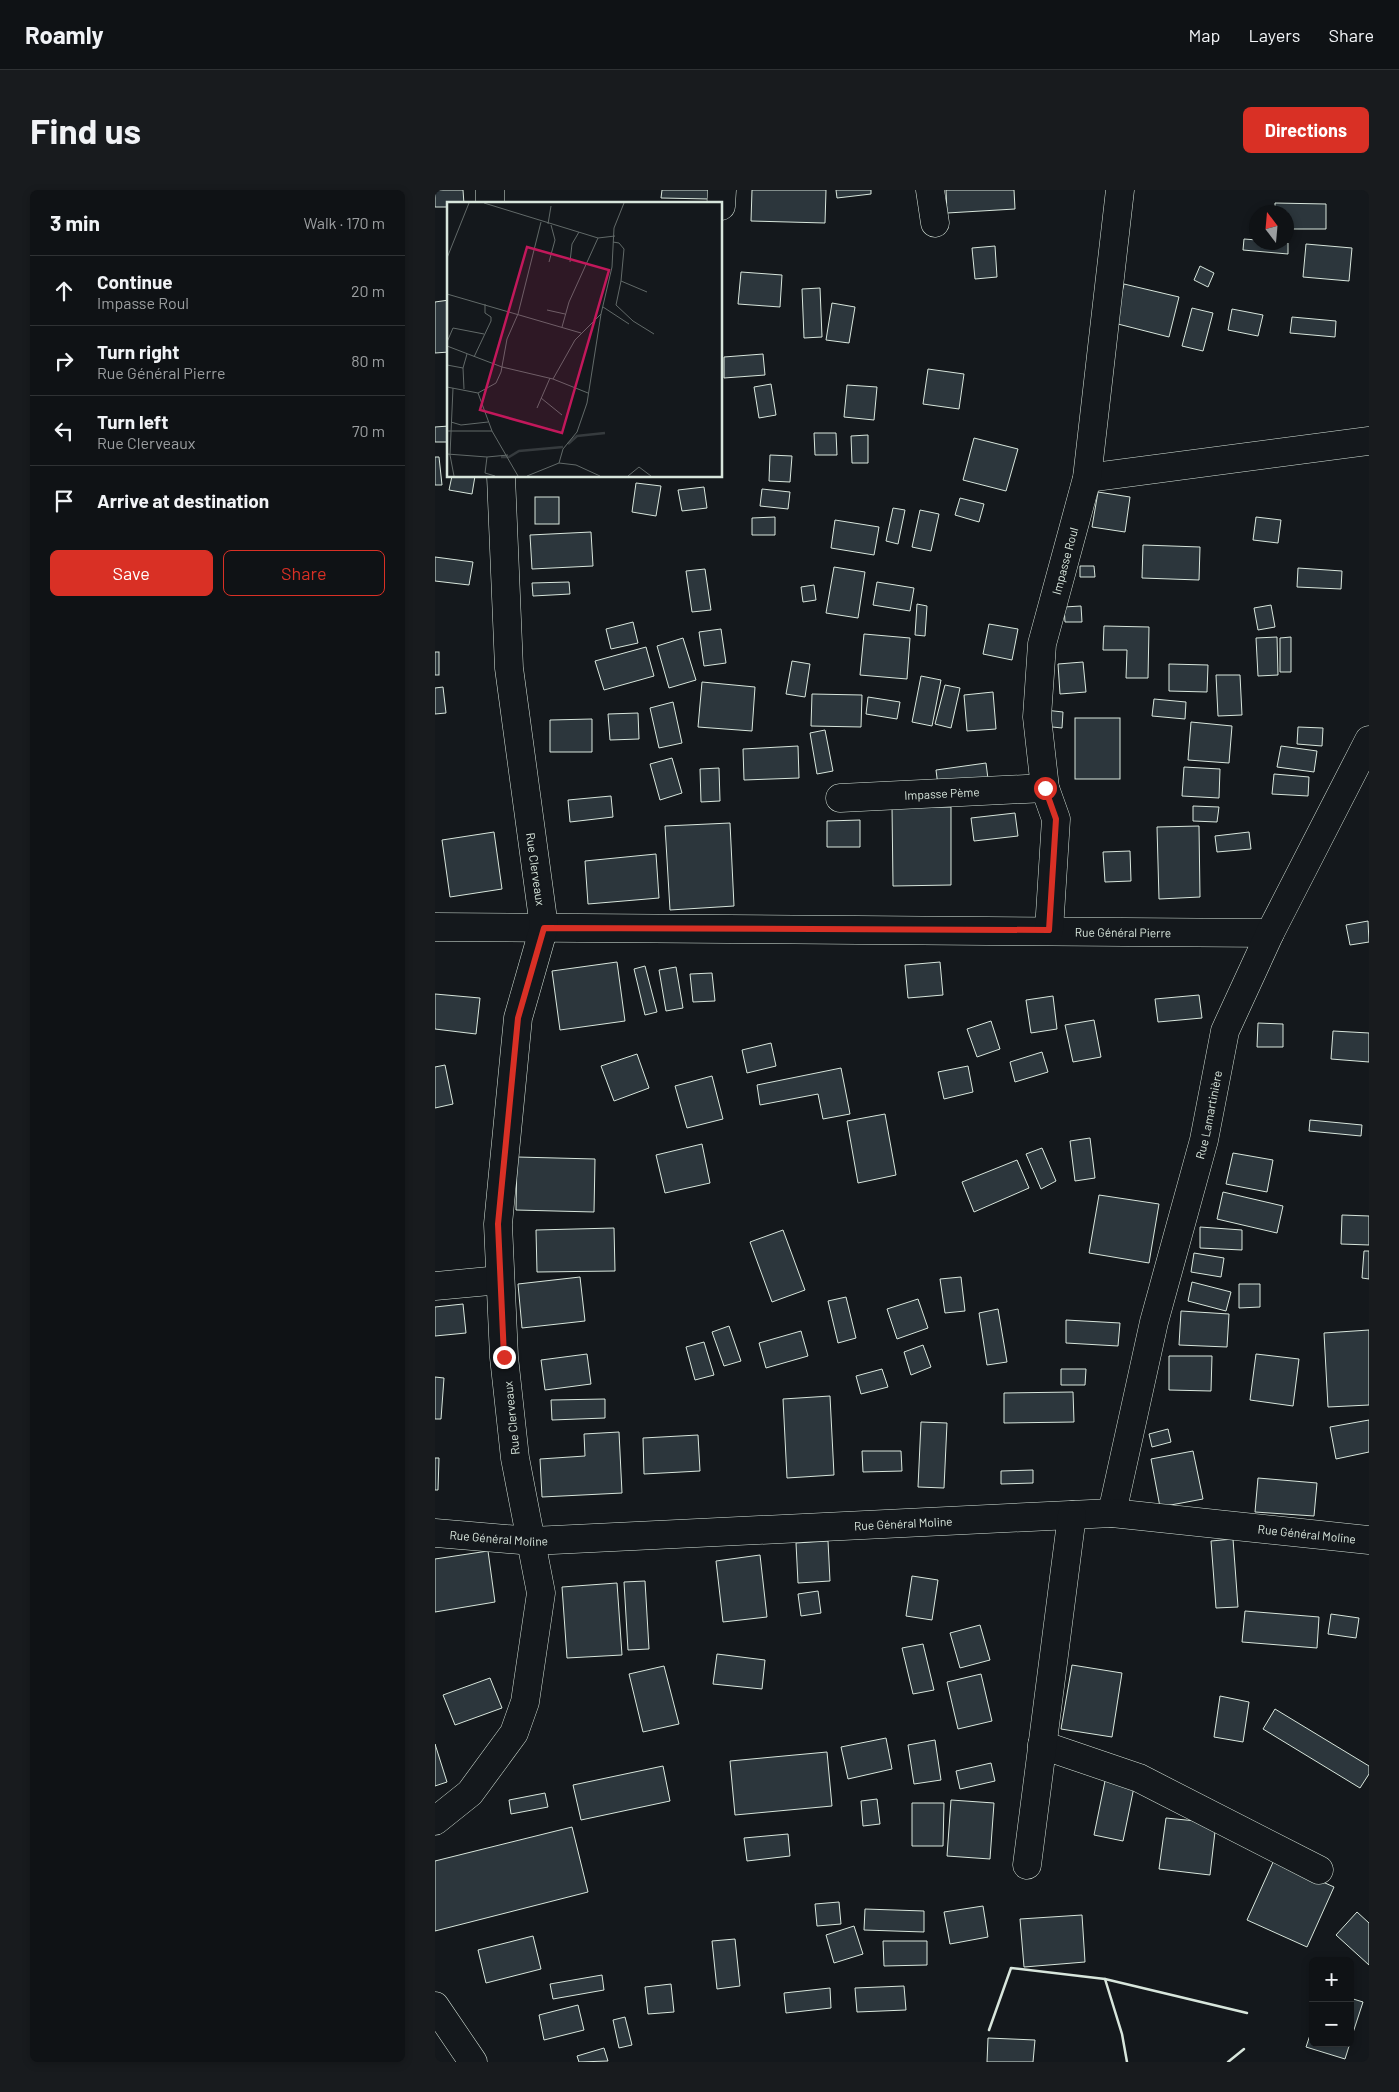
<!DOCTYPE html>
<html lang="en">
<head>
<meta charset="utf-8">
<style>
  body { margin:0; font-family:Barlow,sans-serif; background:#181b1e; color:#f1f3f6 }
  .controls { position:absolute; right:15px; bottom:15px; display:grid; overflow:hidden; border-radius:8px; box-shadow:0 2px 8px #0003 }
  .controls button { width:45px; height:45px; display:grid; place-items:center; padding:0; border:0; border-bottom:1px solid #2f3234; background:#0f1215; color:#f1f3f6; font:25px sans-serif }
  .compass { position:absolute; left:814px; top:15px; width:45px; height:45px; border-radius:50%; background:#0f1215; box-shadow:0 2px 8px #0003; rotate:344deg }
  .stop { position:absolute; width:15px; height:15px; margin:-11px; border:4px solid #d93025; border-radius:50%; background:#fff }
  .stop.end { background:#d93025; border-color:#fff; box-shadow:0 1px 5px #0008 }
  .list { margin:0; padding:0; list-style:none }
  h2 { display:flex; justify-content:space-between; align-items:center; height:65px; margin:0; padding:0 20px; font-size:21px }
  h2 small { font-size:16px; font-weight:400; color:#9b9ea0 }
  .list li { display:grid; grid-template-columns:32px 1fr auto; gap:15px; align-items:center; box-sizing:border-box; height:70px; padding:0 20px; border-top:1px solid #2f3234 }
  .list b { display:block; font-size:19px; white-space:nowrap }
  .list p { margin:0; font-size:16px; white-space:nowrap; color:#9b9ea0 }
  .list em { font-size:16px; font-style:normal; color:#9b9ea0 }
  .actions { display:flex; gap:10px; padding:15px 20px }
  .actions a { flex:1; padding:11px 0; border:1px solid #d93025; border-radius:8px; text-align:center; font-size:18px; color:#d93025 }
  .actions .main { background:#d93025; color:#fff }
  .icon { flex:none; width:28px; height:28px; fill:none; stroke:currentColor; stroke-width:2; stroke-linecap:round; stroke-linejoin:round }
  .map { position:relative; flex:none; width:934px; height:1872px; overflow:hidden; border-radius:8px }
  header { display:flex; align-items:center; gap:30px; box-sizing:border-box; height:70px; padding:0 25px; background:#0f1215; border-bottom:1px solid #2f3234 }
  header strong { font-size:24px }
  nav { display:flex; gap:28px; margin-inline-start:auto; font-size:18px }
  .intro { display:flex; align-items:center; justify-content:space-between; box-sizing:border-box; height:120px; padding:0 30px }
  h1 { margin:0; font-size:35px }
  .button { padding:12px 22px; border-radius:8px; background:#d93025; color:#fff; font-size:18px; font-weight:700 }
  main { display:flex; gap:30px; padding:0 30px }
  aside { flex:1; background:#0f1215; border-radius:8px; box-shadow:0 2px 8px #0003 }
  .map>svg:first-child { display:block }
  .building { fill:#2c363c; stroke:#d8e6dc }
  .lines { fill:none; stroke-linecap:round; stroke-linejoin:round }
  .minor-casing { stroke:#d8e6dc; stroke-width:29 }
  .minor { stroke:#14181c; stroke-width:28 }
  .wall { stroke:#d8e6dc; stroke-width:2.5 }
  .route { stroke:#d93025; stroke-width:6 }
  .labels { text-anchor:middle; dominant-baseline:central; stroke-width:4; stroke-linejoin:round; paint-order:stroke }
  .street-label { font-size:12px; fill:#d8e6dc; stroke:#14181c }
  .inset-river { fill:none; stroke:#363b3e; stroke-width:2.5 }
  .inset-road { fill:none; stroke:#626a69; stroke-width:1 }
  .view { fill:#c2185b; fill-opacity:0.15; stroke:#c2185b; stroke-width:2.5 }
  .inset-edge { fill:none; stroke:#d8e6dc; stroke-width:2.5 }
</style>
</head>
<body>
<header>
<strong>Roamly</strong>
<nav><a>Map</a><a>Layers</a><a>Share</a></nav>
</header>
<div class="intro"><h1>Find us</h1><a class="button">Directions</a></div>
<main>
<aside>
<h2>3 min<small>Walk · 170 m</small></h2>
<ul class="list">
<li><svg class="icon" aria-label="ahead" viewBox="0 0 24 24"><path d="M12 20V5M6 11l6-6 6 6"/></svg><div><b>Continue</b><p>Impasse Roul</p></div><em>20 m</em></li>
<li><svg class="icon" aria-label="right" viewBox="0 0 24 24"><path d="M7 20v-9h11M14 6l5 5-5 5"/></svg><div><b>Turn right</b><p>Rue Général Pierre</p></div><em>80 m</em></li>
<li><svg class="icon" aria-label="left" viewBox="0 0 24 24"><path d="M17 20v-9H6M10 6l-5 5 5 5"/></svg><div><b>Turn left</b><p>Rue Clerveaux</p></div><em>70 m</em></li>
<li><svg class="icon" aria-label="arrive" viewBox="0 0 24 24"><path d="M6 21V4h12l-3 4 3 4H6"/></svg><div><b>Arrive at destination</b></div></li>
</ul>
<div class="actions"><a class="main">Save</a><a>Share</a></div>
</aside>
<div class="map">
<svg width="934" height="1872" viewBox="0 0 934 1872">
  <rect width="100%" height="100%" fill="#14181c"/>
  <!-- building -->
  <g class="building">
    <path d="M0 0H28L29 14H14V17H0Z"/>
    <path d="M227 0H274V9L226 8Z"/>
    <path d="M317 0H391L390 33 316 31Z"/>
    <path d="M401 0H436V4L402 8Z"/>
    <path d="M511 0H579L580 19 512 23Z"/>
    <path d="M840 13 891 14V39H852V22H840Z"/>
    <path d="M809 49 822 50V52L853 53V64L808 60Z"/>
    <path d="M871 54 917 58 914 91 868 87Z"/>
    <path d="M560 56 562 87 540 89 537 58Z"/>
    <path d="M765 76 779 83 773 97 759 90Z"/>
    <path d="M306 82 347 85 345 117 303 114Z"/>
    <path d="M689 94 744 107 734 147 679 133Z"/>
    <path d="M385 98 387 147 369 148 367 99Z"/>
    <path d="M14 110V162L0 163V112Z"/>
    <path d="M397 113 420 117 414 153 391 150Z"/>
    <path d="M757 118 778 123 768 161 747 156Z"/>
    <path d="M797 119 828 125 823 146 793 140Z"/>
    <path d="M857 127 901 131 900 147 855 143Z"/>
    <path d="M328 164 330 185 289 188V167Z"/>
    <path d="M493 179 529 184 524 219 488 214Z"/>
    <path d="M336 194 341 225 324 228 319 197Z"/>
    <path d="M412 195 442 197 439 230 409 227Z"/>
    <path d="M14 236V252H0V237Z"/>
    <path d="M379 243H401L402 265H380Z"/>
    <path d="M433 245V273H417L416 246Z"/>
    <path d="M539 248 583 259 571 301 528 290Z"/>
    <path d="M335 265 357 266 355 292 334 291Z"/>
    <path d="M0 267H4L7 295H0Z"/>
    <path d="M17 286H40L37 304 14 300Z"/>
    <path d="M201 293 226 296 221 326 197 322Z"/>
    <path d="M269 297 272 318 247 321 243 300Z"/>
    <path d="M327 299 355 302 353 319 325 316Z"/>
    <path d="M663 302 695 307 690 342 657 337Z"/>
    <rect x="100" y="307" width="24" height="27"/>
    <path d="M525 308 549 314 544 332 520 325Z"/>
    <path d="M458 318 470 320 463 354 451 351Z"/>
    <path d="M485 320 504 324 496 361 477 357Z"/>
    <path d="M340 327V345H317V328Z"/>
    <path d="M821 327 846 330 843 353 818 350Z"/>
    <path d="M400 330 444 337 439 365 396 358Z"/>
    <path d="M156 342 158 376 97 379 95 345Z"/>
    <path d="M708 355 765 357 764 390 707 388Z"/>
    <path d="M0 367 38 372 34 395 0 391Z"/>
    <path d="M645 376H659L660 387H645Z"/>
    <path d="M399 377 430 382 423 428 391 423Z"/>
    <path d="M863 378 907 381 906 399 862 397Z"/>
    <path d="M270 379 276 420 257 422 251 381Z"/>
    <path d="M134 392 135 404 98 406 97 393Z"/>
    <path d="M442 392 479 398 475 421 438 415Z"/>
    <path d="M379 395 381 410 368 412 366 397Z"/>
    <path d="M482 414 492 416 490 446 480 445Z"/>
    <path d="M836 415 840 437 823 440 819 418Z"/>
    <path d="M646 416 647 432H630L629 417Z"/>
    <path d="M198 432 203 453 176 459 171 439Z"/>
    <path d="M554 434 583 439 577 470 548 464Z"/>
    <path d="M669 436 714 437 713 488H691L692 460H668Z"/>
    <path d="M286 439 291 473 269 476 264 442Z"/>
    <path d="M429 444 475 448 472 489 425 485Z"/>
    <path d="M842 447 843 485 823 486 821 448Z"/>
    <path d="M856 447V482H845V448Z"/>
    <path d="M248 448 261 490 234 498 222 456Z"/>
    <path d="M211 457 219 486 169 500 160 471Z"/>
    <rect x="0" y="462" width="4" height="23"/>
    <path d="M357 471 375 474 370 507 351 504Z"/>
    <path d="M648 472 651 502 625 504 623 474Z"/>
    <path d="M734 474 773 475 772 502 734 501Z"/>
    <path d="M781 485H805L807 525 783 526Z"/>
    <path d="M486 486 506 490 497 536 477 532Z"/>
    <path d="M267 492 320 497 317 541 263 537Z"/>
    <path d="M510 495 525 498 516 538 500 534Z"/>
    <path d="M8 497 11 523 0 524V498Z"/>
    <path d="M558 502 561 539 532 541 529 505Z"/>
    <path d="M377 504 427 505 426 537 376 536Z"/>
    <path d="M433 507 465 512 462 529 431 524Z"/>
    <path d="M719 509 751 512 750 529 717 526Z"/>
    <path d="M238 512 247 553 224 558 215 518Z"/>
    <path d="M610 520 628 522 627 538 608 536Z"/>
    <path d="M203 523 204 549 175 550 173 524Z"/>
    <rect x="640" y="528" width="45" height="61"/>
    <path d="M157 529V562H115V530Z"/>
    <path d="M756 532 797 536 794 573 753 570Z"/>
    <path d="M863 537 888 538 887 556 862 554Z"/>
    <path d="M390 540 398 581 382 584 375 543Z"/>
    <path d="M363 556 364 588 309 590 308 559Z"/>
    <path d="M846 556 882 561 879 582 842 577Z"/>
    <path d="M237 568 247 603 225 610 215 574Z"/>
    <path d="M551 573 553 589 503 596 501 580Z"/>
    <path d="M749 577 785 579 784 608 747 606Z"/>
    <path d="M284 578 285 611 266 612 265 579Z"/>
    <path d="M839 584 874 587 873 606 837 604Z"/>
    <path d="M176 606 178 627 135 632 133 610Z"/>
    <path d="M758 616 784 617 782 632 758 631Z"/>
    <path d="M457 617H516V695L458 696Z"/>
    <path d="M580 623 583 646 539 651 536 628Z"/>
    <path d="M425 630V657H392V631Z"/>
    <path d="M295 633 299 716 235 720 230 636Z"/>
    <path d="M764 636 765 707 724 709 722 637Z"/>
    <path d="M59 642 67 699 15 707 7 650Z"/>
    <path d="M814 642 816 659 782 662 780 646Z"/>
    <path d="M695 661 696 691 670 692 668 662Z"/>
    <path d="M221 664 224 708 153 714 150 671Z"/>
    <path d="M933 731 934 752 915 755 911 735Z"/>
    <path d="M182 772 190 831 125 840 117 781Z"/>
    <path d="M505 772 508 805 473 808 470 775Z"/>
    <path d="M210 776 222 822 210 825 199 779Z"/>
    <path d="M241 777 248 818 231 821 224 780Z"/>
    <path d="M277 783 280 811 258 812 255 784Z"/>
    <path d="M0 804 45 808 41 844 0 839Z"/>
    <path d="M764 805 767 828 723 832 720 809Z"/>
    <path d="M618 806 622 839 596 843 591 810Z"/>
    <path d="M659 830 666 867 638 872 630 835Z"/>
    <path d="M556 831 565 859 542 867 532 839Z"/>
    <path d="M823 833 848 834V857H822Z"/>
    <path d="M898 841 934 843V872L896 869Z"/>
    <path d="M336 853 341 876 312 883 307 860Z"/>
    <path d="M607 862 613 882 580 892 575 872Z"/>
    <path d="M202 864 214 898 179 911 166 876Z"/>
    <path d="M10 875 18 914 0 918V877Z"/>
    <path d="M533 876 538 902 509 909 503 882Z"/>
    <path d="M406 878 415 924 388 929 383 904 325 915 322 895Z"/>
    <path d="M277 886 288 929 252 938 240 896Z"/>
    <path d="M450 924 461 985 423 993 412 931Z"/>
    <path d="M875 930 927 935 926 946 874 941Z"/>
    <path d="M655 948 660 988 640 991 635 951Z"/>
    <path d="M267 954 275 993 230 1003 221 965Z"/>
    <path d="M607 958 621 991 606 999 591 964Z"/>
    <path d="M798 963 838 970 832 1002 791 994Z"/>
    <path d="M82 967 160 969 159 1022 81 1020Z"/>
    <path d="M582 970 594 998 539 1022 527 992Z"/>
    <path d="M788 1002 848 1016 842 1043 782 1029Z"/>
    <path d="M664 1005 724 1014 714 1073 654 1063Z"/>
    <path d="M907 1025 934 1026V1055L906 1054Z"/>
    <path d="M765 1037 807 1040V1060L765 1058Z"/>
    <path d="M179 1038 180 1081 102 1082 101 1040Z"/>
    <path d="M348 1040 370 1100 337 1112 315 1052Z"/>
    <path d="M929 1061H934V1089L927 1088Z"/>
    <path d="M759 1063 789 1068 786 1087 756 1082Z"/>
    <path d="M145 1087 150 1131 87 1138 83 1094Z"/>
    <path d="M526 1087 530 1121 510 1123 505 1089Z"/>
    <path d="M757 1092 796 1102 791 1121 753 1111Z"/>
    <path d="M804 1094H825V1117L804 1118Z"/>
    <path d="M411 1107 421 1148 403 1153 393 1111Z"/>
    <path d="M483 1109 493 1138 462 1149 452 1119Z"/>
    <path d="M28 1114 31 1143 0 1146V1117Z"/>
    <path d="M563 1119 572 1172 552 1175 544 1123Z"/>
    <path d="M746 1121 794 1124 792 1157 744 1155Z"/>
    <path d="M631 1130 685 1133 683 1156 631 1153Z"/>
    <path d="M294 1136 306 1171 289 1176 277 1142Z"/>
    <path d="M934 1140V1215L893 1217 889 1143Z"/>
    <path d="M366 1141 373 1166 331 1178 324 1153Z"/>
    <path d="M269 1152 279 1185 260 1190 251 1157Z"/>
    <path d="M488 1155 496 1177 476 1185 469 1162Z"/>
    <path d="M152 1164 156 1194 110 1200 106 1170Z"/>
    <path d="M821 1164 864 1169 858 1216 815 1210Z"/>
    <path d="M734 1166H777L776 1201 734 1200Z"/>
    <path d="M447 1179 453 1197 426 1204 421 1186Z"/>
    <path d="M626 1179H651L650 1195H626Z"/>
    <path d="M0 1187 9 1188 6 1229H0Z"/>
    <path d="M638 1202 639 1232 569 1233V1203Z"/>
    <path d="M395 1206 399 1285 352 1288 348 1209Z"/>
    <path d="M170 1209V1228L117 1230 116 1210Z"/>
    <path d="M934 1230V1262L901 1269 895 1237Z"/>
    <path d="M486 1232 512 1233 509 1298 483 1297Z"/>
    <path d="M733 1239 736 1252 717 1257 714 1244Z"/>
    <path d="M184 1242 187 1303 107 1307 105 1269 150 1266 149 1244Z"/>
    <path d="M263 1245 265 1281 209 1284 208 1248Z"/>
    <path d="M427 1261H466L467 1281 428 1282Z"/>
    <path d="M758 1261 768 1309 725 1317 716 1269Z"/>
    <path d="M0 1268H4L3 1300H0Z"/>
    <path d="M598 1280V1293L566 1294V1281Z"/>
    <path d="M823 1288 882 1293 879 1326 820 1322Z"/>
    <path d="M798 1349 803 1417 781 1418 776 1351Z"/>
    <path d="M393 1351 395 1391 363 1393 361 1353Z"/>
    <path d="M53 1361 60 1412 0 1422V1369Z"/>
    <path d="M325 1365 332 1427 288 1432 281 1371Z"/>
    <path d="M477 1386 503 1390 497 1430 471 1426Z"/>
    <path d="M210 1391 214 1459 193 1460 189 1392Z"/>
    <path d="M182 1393 187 1465 132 1468 127 1397Z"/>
    <path d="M383 1401 386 1423 366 1426 363 1404Z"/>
    <path d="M810 1421 884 1427 882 1458 807 1452Z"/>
    <path d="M896 1424 924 1428 921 1448 893 1444Z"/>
    <path d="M545 1435 555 1470 525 1478 515 1443Z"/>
    <path d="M488 1454 499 1500 478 1504 467 1458Z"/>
    <path d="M282 1464 330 1470 327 1499 278 1494Z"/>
    <path d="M637 1475 687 1483 677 1547 626 1539Z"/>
    <path d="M229 1476 244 1534 208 1542 194 1484Z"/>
    <path d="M546 1484 557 1531 523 1539 512 1492Z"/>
    <path d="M55 1488 67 1518 20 1535 8 1505Z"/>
    <path d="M785 1506 814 1512 808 1552 779 1547Z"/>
    <path d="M840 1519 934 1576V1584L925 1598 828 1539Z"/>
    <path d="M451 1548 457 1579 413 1589 406 1557Z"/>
    <path d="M500 1550 506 1590 479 1594 473 1555Z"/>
    <path d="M0 1554 12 1592 0 1596Z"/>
    <path d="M392 1562 397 1616 300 1625 295 1571Z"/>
    <path d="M556 1573 560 1591 525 1599 521 1581Z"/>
    <path d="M228 1576 235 1611 146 1630 138 1595Z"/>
    <path d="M670 1591 699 1597 688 1651 659 1645Z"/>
    <path d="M110 1603 113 1617 76 1624 74 1610Z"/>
    <path d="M442 1609 445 1634 428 1636 426 1611Z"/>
    <path d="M516 1610 559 1613 555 1669 512 1666Z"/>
    <path d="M477 1613H509L508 1656H477Z"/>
    <path d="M731 1628 781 1633 775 1685 724 1679Z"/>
    <path d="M137 1637 153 1702 0 1741V1671Z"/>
    <path d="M353 1644 355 1666 312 1671 309 1648Z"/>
    <path d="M839 1670 899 1697 872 1757 812 1730Z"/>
    <path d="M404 1712 406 1734 382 1736 380 1714Z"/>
    <path d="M548 1716 553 1747 515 1754 509 1722Z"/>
    <path d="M430 1719 489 1721V1742L429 1740Z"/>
    <path d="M922 1722 934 1733V1775L901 1745Z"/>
    <path d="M647 1725 650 1772 589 1777 585 1729Z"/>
    <path d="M419 1736 428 1764 399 1773 391 1745Z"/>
    <path d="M98 1746 106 1779 51 1793 43 1760Z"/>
    <path d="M300 1749 305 1796 282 1799 277 1751Z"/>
    <path d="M448 1751H492V1775L449 1776Z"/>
    <path d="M167 1785 169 1800 118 1809 115 1794Z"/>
    <path d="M236 1794 239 1822 213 1824 210 1797Z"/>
    <path d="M469 1796 471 1820 422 1822 420 1798Z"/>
    <path d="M395 1798 396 1818 351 1823 349 1803Z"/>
    <path d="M915 1808 928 1812 915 1852Z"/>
    <path d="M143 1815 149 1840 109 1850 104 1825Z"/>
    <path d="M190 1827 197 1855 184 1858 178 1830Z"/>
    <path d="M878 1836V1853H915L910 1869 871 1857Z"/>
    <path d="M553 1848 600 1850 598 1872H552Z"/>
    <path d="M169 1858 173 1871 144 1872 142 1866Z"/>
  </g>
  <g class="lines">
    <!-- minor casing -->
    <g class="minor-casing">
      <g id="minor">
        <path d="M55 0V14"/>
        <path d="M495 0 500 33"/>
        <path d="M286 16 287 0"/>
        <path d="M652 288 934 251"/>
        <path id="s1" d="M405 608 610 598"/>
        <path id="s2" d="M0 737 835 743"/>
        <path id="s3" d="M614 740 621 629 610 598 602 527 607 454 652 288 685 0"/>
        <path d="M0 1096 65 1090"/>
        <path id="s4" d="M677 1323 719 1132 769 950 790 841 835 743 934 550"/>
        <path id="s5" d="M0 1343 97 1351 677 1323 934 1350"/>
        <path d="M607 1555 704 1588 884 1680"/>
        <path d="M0 1631 35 1603 79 1543 90 1512 106 1403 80 1268 69 1167 63 1034 83 828 109 737 74 478 66 286"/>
        <path d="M592 1675 637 1325"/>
        <path d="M0 1816 38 1872"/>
      </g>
    </g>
    <!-- minor -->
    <use href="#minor" class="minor"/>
    <!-- wall -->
    <g class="wall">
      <path d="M670 1789 687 1844 692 1872"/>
      <path d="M554 1840 576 1778 670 1789 812 1823"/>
      <path d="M793 1872 809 1859"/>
    </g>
  </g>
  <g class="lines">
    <!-- route -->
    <path class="route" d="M69 1167 63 1034 83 828 109 738 614 740 621 629 610 598"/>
  </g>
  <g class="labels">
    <!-- street labels -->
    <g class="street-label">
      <text stroke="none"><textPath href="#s3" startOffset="375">Impasse Roul</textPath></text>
      <text stroke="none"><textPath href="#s1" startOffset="102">Impasse Pème</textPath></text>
      <text transform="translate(101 679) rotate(82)">Rue Clerveaux</text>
      <text stroke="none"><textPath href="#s2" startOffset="688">Rue Général Pierre</textPath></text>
      <text stroke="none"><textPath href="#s4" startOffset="410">Rue Lamartinière</textPath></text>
      <text transform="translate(76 1228) rotate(-96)">Rue Clerveaux</text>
      <text stroke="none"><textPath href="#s5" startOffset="469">Rue Général Moline</textPath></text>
      <text stroke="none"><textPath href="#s5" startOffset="874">Rue Général Moline</textPath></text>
      <text stroke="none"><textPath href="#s5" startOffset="64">Rue Général Moline</textPath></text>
    </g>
  </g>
  <!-- overview -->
  <g transform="translate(12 12)">
    <rect width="275" height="275" fill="#14181c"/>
    <path class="inset-river" d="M121 242 130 234 158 231M54 255H62L72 249 116 245"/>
    <path class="inset-road" d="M37 1 151 36 168 34M101 22 104 4M166 40 172 41 177 47 174 79 200 90M0 56 22 1M102 60 108 38 104 23M123 60 125 42 132 30M174 79 169 103 186 119 207 132M0 92 134 131M156 105 182 122M100 108 118 112M115 125 122 100 151 36M0 140 6 126 37 132M0 144 55 165 106 177 141 191M27 155 44 119V115L38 111V102M0 163 16 166 20 152M16 166 17 187M106 177 128 138 154 112M0 185 31 191M6 186 3 253 7 274M31 191 49 181 54 170 60 137 71 112 94 20M31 191 45 229 71 274M94 196 115 213M90 206 103 176M4 220 14 223 41 220M1 229H45M0 252 40 255 61 253M40 255 38 271 48 274M112 261 116 247 130 230 140 201 154 112 165 65 167 26 177 1M80 274 112 261 129 263 153 274M181 274 192 265 204 274"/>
    <path class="view" d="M80 45 162 68 115 231 33 208Z"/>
    <rect width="275" height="275" class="inset-edge"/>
  </g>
</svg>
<div class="controls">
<button>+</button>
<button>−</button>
</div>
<svg class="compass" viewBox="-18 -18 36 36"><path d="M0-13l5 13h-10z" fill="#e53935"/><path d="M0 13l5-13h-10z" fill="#9b9ea0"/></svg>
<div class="stop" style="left:610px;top:598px"></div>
<div class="stop end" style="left:69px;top:1167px"></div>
</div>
</main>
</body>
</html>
